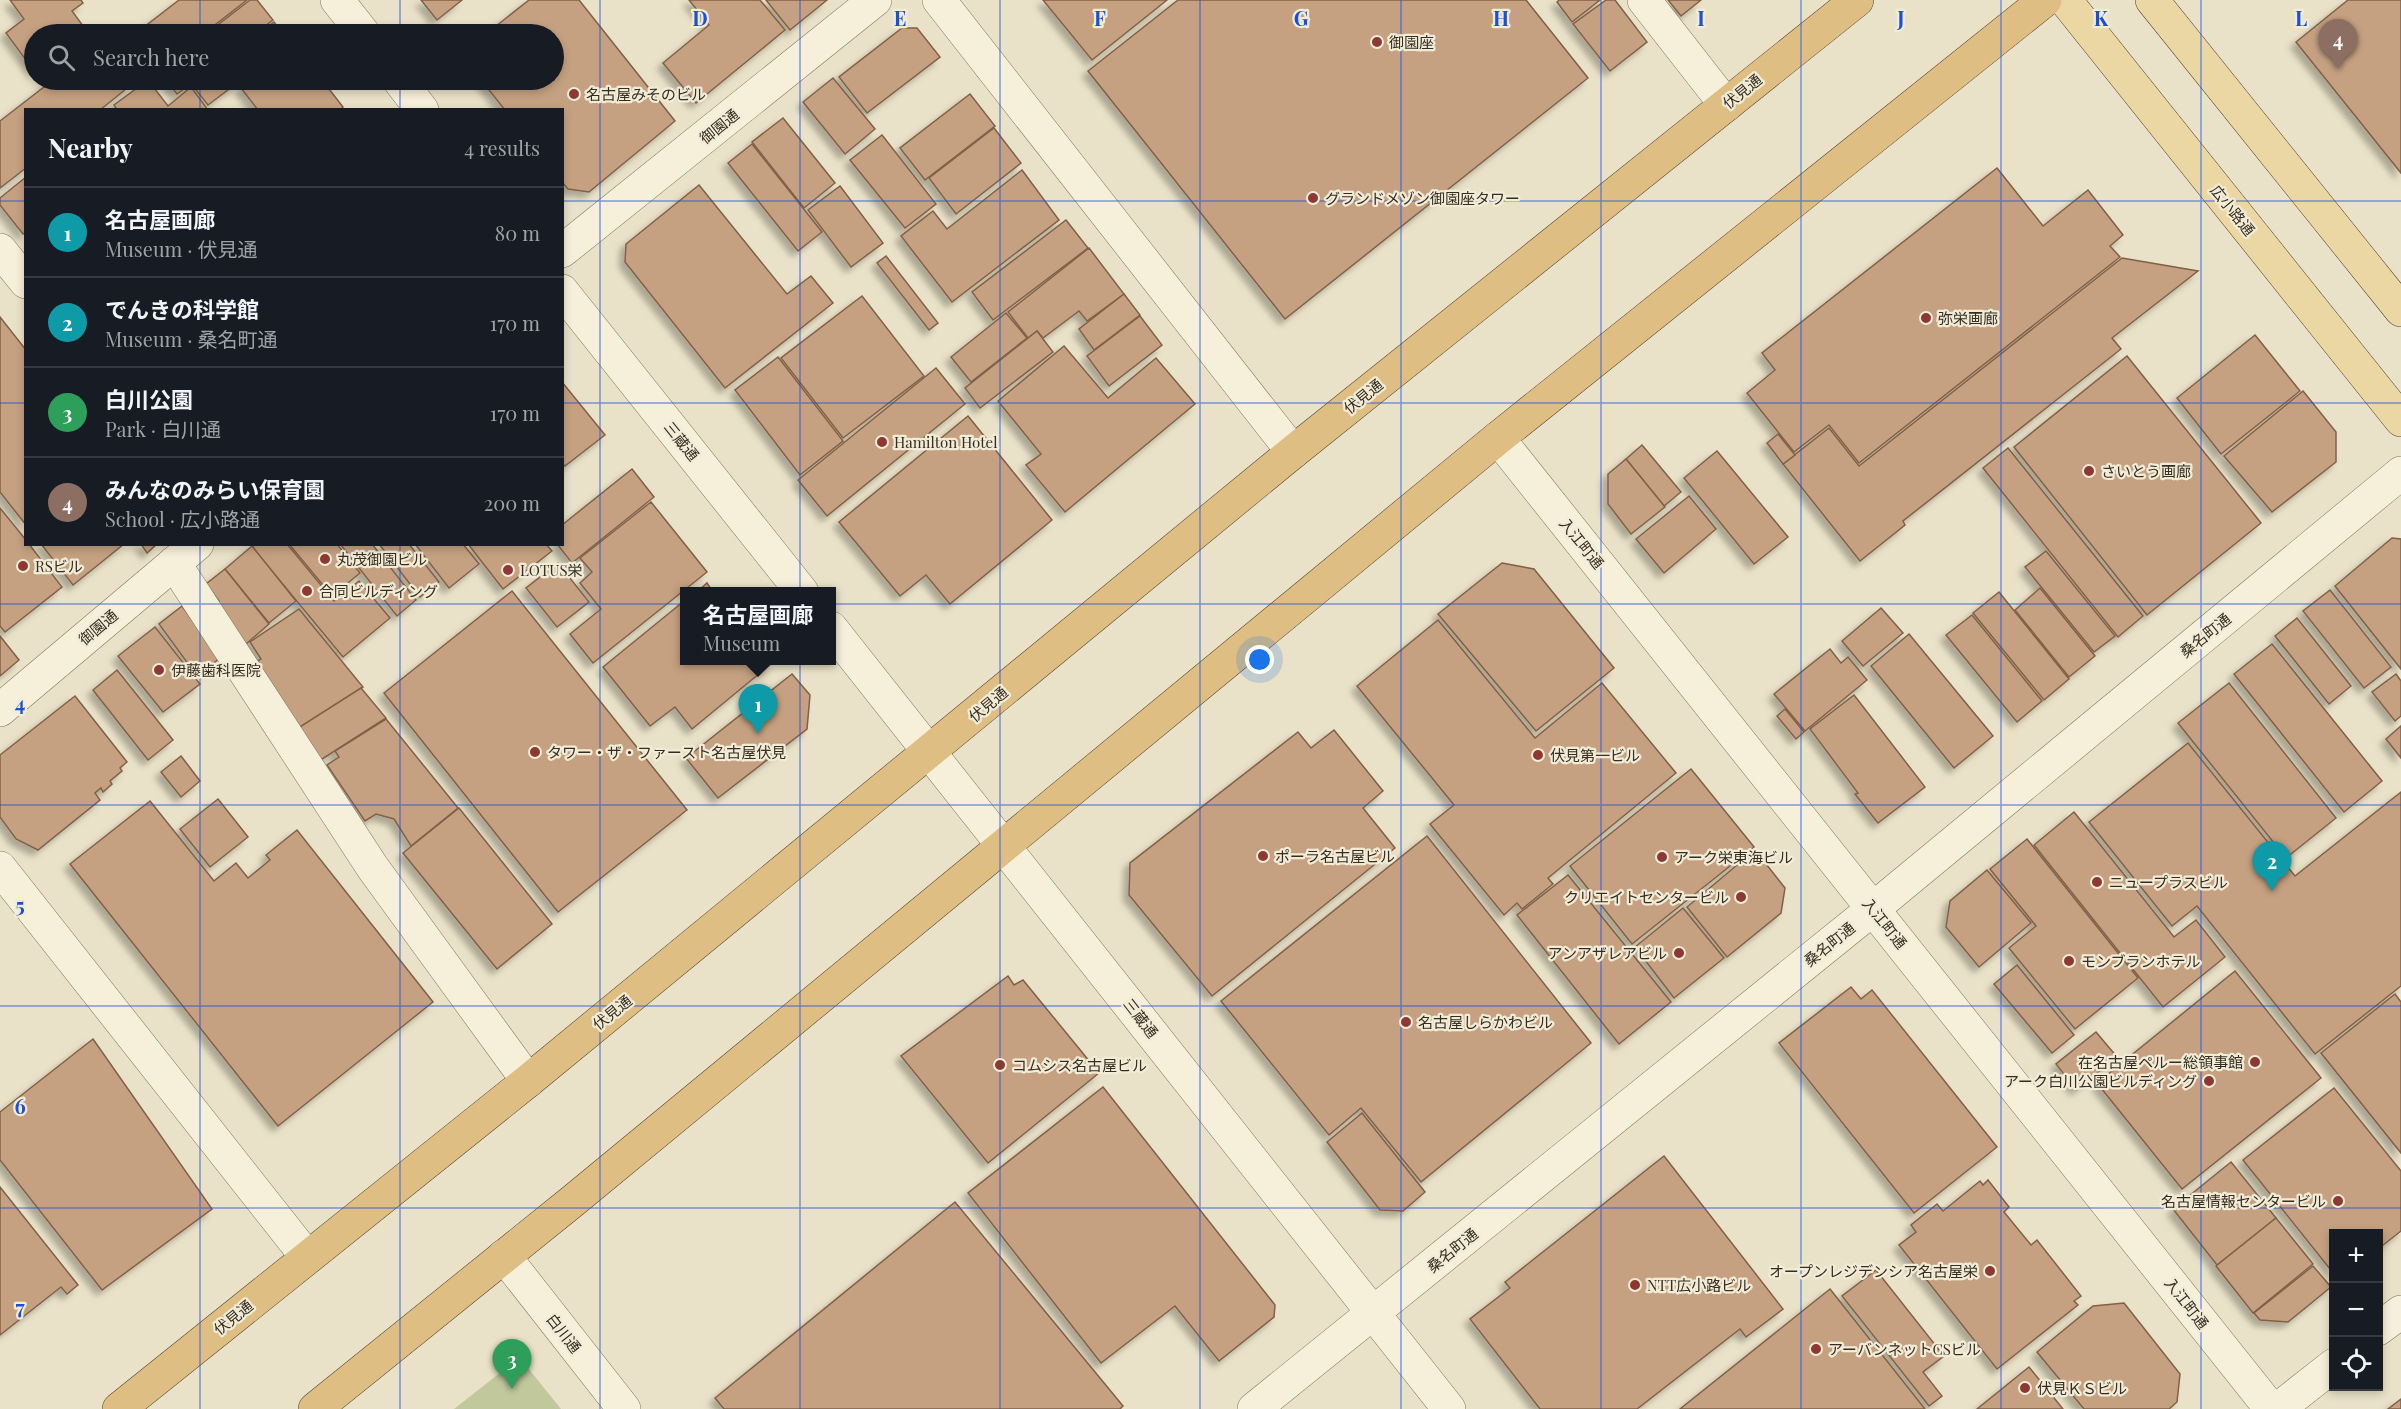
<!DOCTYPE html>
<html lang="en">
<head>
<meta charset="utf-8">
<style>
  body { margin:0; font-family:"Playfair Display","Noto Sans JP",serif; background:#242831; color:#f1f3f6 }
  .controls { position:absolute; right:18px; bottom:18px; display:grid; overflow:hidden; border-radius:0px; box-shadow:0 3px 9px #0003 }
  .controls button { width:54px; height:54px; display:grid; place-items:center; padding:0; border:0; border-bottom:2px solid #363941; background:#171b24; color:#f1f3f6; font:30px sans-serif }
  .you { position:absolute; left:1260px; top:660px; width:21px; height:21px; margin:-15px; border:4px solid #fff; border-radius:50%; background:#1a73e8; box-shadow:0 0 0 9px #1a73e833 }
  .badge { display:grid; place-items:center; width:39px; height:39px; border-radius:50%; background:#8c9099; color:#fff; font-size:20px; font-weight:700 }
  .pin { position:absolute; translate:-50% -50px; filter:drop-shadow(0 2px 3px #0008) }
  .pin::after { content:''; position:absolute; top:32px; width:21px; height:18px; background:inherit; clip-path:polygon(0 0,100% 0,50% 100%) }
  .popup { position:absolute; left:680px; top:587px; width:156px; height:78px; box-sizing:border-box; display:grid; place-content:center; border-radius:0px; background:#171b24; filter:drop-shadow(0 2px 4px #0005); font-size:20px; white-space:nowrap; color:#9ea1a6 }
  .popup b { font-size:22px; color:#f1f3f6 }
  .popup::after { content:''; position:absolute; left:50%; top:100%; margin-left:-12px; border:12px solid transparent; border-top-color:#171b24 }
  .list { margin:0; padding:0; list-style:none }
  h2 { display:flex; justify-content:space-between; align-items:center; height:78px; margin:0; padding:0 24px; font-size:26px }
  h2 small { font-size:20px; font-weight:400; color:#9ea1a6 }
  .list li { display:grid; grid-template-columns:39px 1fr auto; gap:18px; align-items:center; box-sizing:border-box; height:90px; padding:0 24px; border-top:2px solid #363941 }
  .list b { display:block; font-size:22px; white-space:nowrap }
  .list p { margin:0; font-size:20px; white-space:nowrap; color:#9ea1a6 }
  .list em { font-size:20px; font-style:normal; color:#9ea1a6 }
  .icon { flex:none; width:33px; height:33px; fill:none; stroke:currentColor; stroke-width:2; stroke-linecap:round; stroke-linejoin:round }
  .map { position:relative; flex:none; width:2401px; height:1409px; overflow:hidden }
  .search { position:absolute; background:#171b24; box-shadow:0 3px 9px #0003; left:24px; top:24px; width:540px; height:66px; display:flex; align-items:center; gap:15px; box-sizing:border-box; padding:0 21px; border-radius:33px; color:#9ea1a6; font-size:22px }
  .panel { position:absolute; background:#171b24; box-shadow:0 3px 9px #0003; left:24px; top:108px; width:540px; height:438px; border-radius:0px }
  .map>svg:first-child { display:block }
  .green { fill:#c0c89c }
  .building { fill:#c5a181; stroke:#826147; stroke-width:1.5; filter:url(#shadow) }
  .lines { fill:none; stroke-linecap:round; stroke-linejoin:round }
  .minor-casing { stroke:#85755e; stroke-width:34 }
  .tertiary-casing { stroke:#85755e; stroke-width:34 }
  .primary-casing { stroke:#534332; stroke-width:34 }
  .trunk-casing { stroke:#534332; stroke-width:34 }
  .minor { stroke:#f6efda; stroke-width:33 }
  .tertiary { stroke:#f6efda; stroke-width:33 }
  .primary { stroke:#ead7a4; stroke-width:33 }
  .trunk { stroke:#debe82; stroke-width:33 }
  .grid { fill:none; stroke:#1d4ed8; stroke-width:1.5; stroke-opacity:0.55 }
  .poi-dot { fill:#8e3834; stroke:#f2ecd7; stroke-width:2 }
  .labels { text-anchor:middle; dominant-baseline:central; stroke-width:4.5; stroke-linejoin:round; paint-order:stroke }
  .poi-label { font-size:15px; fill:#362c21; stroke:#f2ecd7; text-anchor:start }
  .street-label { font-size:15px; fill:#362c21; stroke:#f2ecd7 }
  .grid-label { font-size:20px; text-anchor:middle; font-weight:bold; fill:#1d4ed8; stroke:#f2ecd7; stroke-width:4.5; stroke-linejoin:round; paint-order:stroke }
</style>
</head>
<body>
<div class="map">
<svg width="2401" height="1409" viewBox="0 0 2401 1409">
  <defs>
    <filter id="shadow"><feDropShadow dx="-5.5" dy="5.5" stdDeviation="3" flood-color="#0004"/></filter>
  </defs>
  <rect width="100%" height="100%" fill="#eae2c8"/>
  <!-- green -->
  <path class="green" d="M510 1365 528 1368 561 1409H454Z"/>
  <!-- building -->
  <g class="building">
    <path d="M10 0H81L83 3 72 11 89 34H34V71L6 33 24 19Z"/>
    <path d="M179 0H247L203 34H135Z"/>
    <path d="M250 0H257L273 20 254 34H206Z"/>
    <path d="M421 0H462L437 20Z"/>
    <path d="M529 0H579L675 121 589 192 568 189 562 182V110H505L481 80H554V34H486Z"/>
    <path d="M689 0H760L785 30 696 103 663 63 709 25Z"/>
    <path d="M766 0H827L790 30Z"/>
    <path d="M1043 0H1167L1092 60Z"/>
    <path d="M1178 0H1526L1588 78 1285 319 1088 71Z"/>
    <path d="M1559 0H1600L1572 22 1557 2Z"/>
    <path d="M1606 0H1615L1647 42 1610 71 1573 24Z"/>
    <path d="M1668 0H1701L1681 16Z"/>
    <path d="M2348 0H2401V173L2296 42Z"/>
    <path d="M274 22 283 34H257Z"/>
    <path d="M902 28H917L940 57 867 113 839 77Z"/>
    <path d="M833 78 875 129 845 154 803 102Z"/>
    <path d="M53 80H127L131 85 100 110H26V168L0 188V121Z"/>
    <path d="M148 80 168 106 191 87 208 110H117L114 105Z"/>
    <path d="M166 80H196L177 94Z"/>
    <path d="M200 80H241L208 105 192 85Z"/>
    <path d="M251 80H322L343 107 340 110H258L241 88Z"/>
    <path d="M970 94 995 126 925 180 900 148Z"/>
    <path d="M783 118 835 183 804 208 752 142Z"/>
    <path d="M994 128 1021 163 956 214 929 178Z"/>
    <path d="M882 135 936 204 905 228 850 160Z"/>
    <path d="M752 144 822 232 798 251 728 163Z"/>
    <path d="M1997 168 2043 226 2088 190 2123 235 2110 246 2120 257 1859 463 1829 425 1794 452 1747 393 1775 370 1762 353Z"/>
    <path d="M1022 170 1059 220 952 302 901 236 933 211 947 229Z"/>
    <path d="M26 177V232L23 234 0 205V198Z"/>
    <path d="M699 185 787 294 811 276 833 303 725 388 625 262 626 244Z"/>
    <path d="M840 186 883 243 851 267 808 210Z"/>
    <path d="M1066 220 1088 248 993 320 972 292Z"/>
    <path d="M1089 248 1124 294 1087 321 1079 311 1043 338 1037 331 1028 338 1008 312Z"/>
    <path d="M886 256 938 323 929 330 877 263Z"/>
    <path d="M2122 258 2198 271 2112 338 2121 349 1903 521 1905 525 1860 561 1783 464 1829 428 1859 466Z"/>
    <path d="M1124 294 1140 315 1094 350 1079 329Z"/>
    <path d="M862 296 924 376 843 438 781 358Z"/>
    <path d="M1006 313 1027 338 971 382 951 357Z"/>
    <path d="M1140 316 1162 345 1109 386 1087 356Z"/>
    <path d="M0 317 26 350V525L0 492Z"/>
    <path d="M1037 331 1053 352 980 408 965 388Z"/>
    <path d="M2255 335 2300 391 2221 454 2177 398Z"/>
    <path d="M1064 346 1108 398 1156 358 1195 404 1065 512 1026 465 1041 454 998 401Z"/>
    <path d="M2127 356 2261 523 2147 615 2014 447Z"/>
    <path d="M778 357 843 441 800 475 735 390Z"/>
    <path d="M936 368 965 404 827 516 798 480Z"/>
    <path d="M562 382 605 435 565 466 562 463Z"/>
    <path d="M2303 391 2336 432V462L2272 512 2224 456Z"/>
    <path d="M968 416 1052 520 950 604 926 575 900 596 839 522Z"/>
    <path d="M1778 434 1795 455 1783 464 1767 443Z"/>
    <path d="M1642 445 1681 492 1664 506 1626 459Z"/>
    <path d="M2008 448 2143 616 2118 637 1983 468Z"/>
    <path d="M1717 451 1788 537 1754 564 1684 478Z"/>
    <path d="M1626 459 1665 507 1631 534 1608 504V474Z"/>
    <path d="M632 469 654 497 572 563 557 544H562V525Z"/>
    <path d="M1689 496 1716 529 1664 573 1636 539Z"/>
    <path d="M651 502 707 572 593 663 570 634 601 609 580 583 592 572 580 558Z"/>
    <path d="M0 508 26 540V544H29L62 587 5 632 0 626Z"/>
    <path d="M2392 538 2401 539V669L2335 586Z"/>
    <path d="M41 544H124L73 585Z"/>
    <path d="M141 544H157L147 553Z"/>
    <path d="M256 544H287L334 601 359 581 390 618 343 657 252 547Z"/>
    <path d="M289 544H337L360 573 332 596Z"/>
    <path d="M340 544H372L416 600 397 616Z"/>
    <path d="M379 544H409L439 582 420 597Z"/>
    <path d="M415 544H463L479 564 449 588Z"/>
    <path d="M468 544H546L552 551 503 589Z"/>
    <path d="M252 546 296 601 269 623 225 569Z"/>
    <path d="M2046 551 2115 636 2094 652 2025 567Z"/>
    <path d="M558 563 589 602 557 627 526 588Z"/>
    <path d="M1502 563 1534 569 1614 668 1536 731 1438 614Z"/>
    <path d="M225 569 269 624 246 644 214 605 219 601 206 584Z"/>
    <path d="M707 583 713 592H697Z"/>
    <path d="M2040 588 2095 656 2069 677 2015 610Z"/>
    <path d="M2330 590 2391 667 2364 688 2303 611Z"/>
    <path d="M512 591 687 810 558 912 384 693Z"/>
    <path d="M1999 592 2069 679 2044 700 1973 613Z"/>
    <path d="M684 601V660H768L771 664 692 729 675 707 650 726 603 667Z"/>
    <path d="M182 606 220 658 197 676 159 624Z"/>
    <path d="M1881 608 1903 633 1863 666 1842 641Z"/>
    <path d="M299 609 363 687 296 730 252 664 261 659 250 642Z"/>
    <path d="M1972 615 2042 701 2017 722 1946 635Z"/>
    <path d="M2297 618 2351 686 2329 704 2275 636Z"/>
    <path d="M1438 620 1535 738 1602 683 1676 773 1548 878 1553 884 1522 909 1517 903 1504 915 1430 824 1454 805 1357 686Z"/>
    <path d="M155 627 200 684 163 712 118 656Z"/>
    <path d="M1909 634 1993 736 1954 768 1871 666Z"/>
    <path d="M0 636 19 660 0 676Z"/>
    <path d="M2272 644 2382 781 2344 812 2234 674Z"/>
    <path d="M1830 649 1841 663 1848 657 1867 680 1805 731 1774 694Z"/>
    <path d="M117 670 173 740 148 760 93 690Z"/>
    <path d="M792 674 810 695 807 729 718 798 686 758Z"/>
    <path d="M2396 674 2401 681V716L2395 721 2372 692Z"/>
    <path d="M2229 683 2336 818 2286 858 2178 723Z"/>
    <path d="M361 688 386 718 316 763 295 730Z"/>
    <path d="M1854 695 1925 787 1878 823 1855 794 1858 793 1810 729Z"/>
    <path d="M75 696 127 762 120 768 122 771 110 781 112 784 103 792 101 788 95 793 100 800 38 850 16 839 0 817V755Z"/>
    <path d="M1785 709 1804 732 1796 739 1777 716Z"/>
    <path d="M386 719 458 808 411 846 394 819 376 814 365 821 327 765 339 757 335 751Z"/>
    <path d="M2401 726V758L2386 739Z"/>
    <path d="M1334 730 1383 791 1363 808 1395 848 1212 996 1129 895 1130 863 1298 732 1311 748Z"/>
    <path d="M2188 743 2295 876 2401 792V986L2315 1054 2197 906 2172 926 2089 822Z"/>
    <path d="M181 756 200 781 181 797 161 772Z"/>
    <path d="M1691 769 1754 847 1632 944 1570 866Z"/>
    <path d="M218 799 248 837 210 867 180 829Z"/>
    <path d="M150 801 214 881 236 863 248 878 270 860 266 855 297 830 433 1002 278 1126 70 864Z"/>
    <path d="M459 808 552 924 497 969 403 853Z"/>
    <path d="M2074 812 2174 937 2196 920 2225 957 2163 1007 2034 845Z"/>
    <path d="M1427 836 1591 1043 1421 1182 1361 1108 1329 1135 1221 1001Z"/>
    <path d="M2027 839 2138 978 2075 1029 2009 948 2036 926 1990 869Z"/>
    <path d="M1755 850 1785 888 1781 913 1727 957 1687 907Z"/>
    <path d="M1987 870 2031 923 1979 967 1946 927 1950 901Z"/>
    <path d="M1568 875 1671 1002 1619 1044 1517 915Z"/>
    <path d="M1683 908 1724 958 1674 998 1635 947Z"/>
    <path d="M2017 965 2074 1035 2052 1053 1994 984Z"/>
    <path d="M2235 971 2321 1078 2182 1189 2097 1083Z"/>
    <path d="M1008 976 1014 985 1023 980 1099 1073 988 1163 901 1056Z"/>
    <path d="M1851 987 1861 999 1872 990 1997 1147 1914 1213 1779 1043Z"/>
    <path d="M2395 994 2401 1002V1153L2321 1053Z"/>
    <path d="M2096 1032 2117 1057 2076 1090 2056 1064Z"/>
    <path d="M93 1039 212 1209 102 1290 0 1160V1112Z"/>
    <path d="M1103 1087 1275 1305 1274 1317 1219 1361 1175 1306 1101 1363 968 1193Z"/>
    <path d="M2334 1088 2401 1171V1231L2378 1249V1234H2334V1274L2243 1160Z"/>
    <path d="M1362 1113 1425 1192 1403 1211 1380 1210 1327 1142Z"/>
    <path d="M1664 1156 1783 1309 1746 1337 1740 1329 1637 1409H1540L1470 1319 1510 1288 1505 1282Z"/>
    <path d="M2231 1162 2276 1218 2217 1265 2173 1209Z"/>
    <path d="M1988 1180 2009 1207 2004 1212 2031 1245 2037 1240 2081 1296 2074 1301 2078 1305 1997 1369 1899 1245 1916 1232 1911 1225 1937 1204 1943 1211 1980 1181 1983 1185Z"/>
    <path d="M0 1187 78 1285 67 1294 61 1287 0 1335Z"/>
    <path d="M955 1202 1123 1406 1120 1409H724L715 1398Z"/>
    <path d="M2276 1218 2313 1264 2253 1313 2216 1266Z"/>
    <path d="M2313 1266 2331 1287 2288 1322 2260 1320 2254 1313Z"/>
    <path d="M1876 1270 1944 1356 1923 1372 1942 1396 1929 1406 1842 1296Z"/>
    <path d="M1830 1289 1925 1409H1680Z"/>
    <path d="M2124 1303 2180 1374 2177 1402 2169 1409H2084L2037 1352 2093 1306Z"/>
    <path d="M2029 1367 2063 1409H1977Z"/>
    <path d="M2401 1399V1409H2388Z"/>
  </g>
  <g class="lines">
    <!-- minor casing -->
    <g class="minor-casing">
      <g id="minor">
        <path d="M939 0 1293 452"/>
        <path d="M1644 0 1726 105"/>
        <path d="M0 250 26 282"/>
        <path d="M562 251 875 0"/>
        <path d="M1498 438 2271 1409"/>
        <path d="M174 563 373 868 528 1081"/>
        <path d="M0 710 197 544"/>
        <path d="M0 868 307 1257"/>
        <path d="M504 1256 624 1409"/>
        <path d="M2378 1329 2401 1312"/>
        <path d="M1254 1409 1874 908 2401 473"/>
        <path d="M2278 1409 2334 1365"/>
      </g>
    </g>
    <!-- tertiary casing -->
    <g class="tertiary-casing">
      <g id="tertiary">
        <path d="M337 0 364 34"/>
        <path d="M399 80 422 110"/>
        <path d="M562 291 802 592"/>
        <path d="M831 628 1449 1409"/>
      </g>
    </g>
    <!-- primary casing -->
    <g class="primary-casing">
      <g id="primary">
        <path d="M2065 0 2401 420"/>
        <path d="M2152 0 2401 310"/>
      </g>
    </g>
    <!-- trunk casing -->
    <g class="trunk-casing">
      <g id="trunk">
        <path d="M119 1409 528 1081 1293 452 1857 0"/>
        <path d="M315 1409 574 1200 1498 438 2045 0"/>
      </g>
    </g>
    <!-- minor -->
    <use href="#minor" class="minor"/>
    <!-- tertiary -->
    <use href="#tertiary" class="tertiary"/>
    <!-- primary -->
    <use href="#primary" class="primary"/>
    <!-- trunk -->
    <use href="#trunk" class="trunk"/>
  </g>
  <!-- grid -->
  <path class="grid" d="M200 0V34M400 0V34M600 0V1409M800 0V1409M1000 0V1409M1200 0V1409M1401 0V1409M1601 0V1409M1801 0V1409M2001 0V1409M2201 0V1409M200 80V110M400 80V110M0 201H26M562 201H2401M0 403H26M562 403H2401M200 544V1409M400 544V1409M0 604H2401M0 805H2401M0 1006H2401M0 1208H2401"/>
  <!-- markers -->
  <g class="poi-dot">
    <circle cx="1377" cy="42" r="6"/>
    <circle cx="574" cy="94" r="6"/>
    <circle cx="1313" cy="198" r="6"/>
    <circle cx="1926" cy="318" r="6"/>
    <circle cx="882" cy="442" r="6"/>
    <circle cx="2089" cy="471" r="6"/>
    <circle cx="325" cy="559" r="6"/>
    <circle cx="23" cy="566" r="6"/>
    <circle cx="508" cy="570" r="6"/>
    <circle cx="307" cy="591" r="6"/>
    <circle cx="159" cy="670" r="6"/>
    <circle cx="535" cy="752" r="6"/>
    <circle cx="1538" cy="755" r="6"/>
    <circle cx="1263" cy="856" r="6"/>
    <circle cx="1662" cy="857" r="6"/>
    <circle cx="2097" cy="882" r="6"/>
    <circle cx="1741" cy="897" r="6"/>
    <circle cx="1679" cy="953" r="6"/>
    <circle cx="2069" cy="961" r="6"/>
    <circle cx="1406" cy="1022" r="6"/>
    <circle cx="2255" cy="1062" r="6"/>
    <circle cx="1000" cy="1065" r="6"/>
    <circle cx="2209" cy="1081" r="6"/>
    <circle cx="2338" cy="1201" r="6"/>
    <circle cx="1990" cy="1271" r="6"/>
    <circle cx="1635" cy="1285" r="6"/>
    <circle cx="1816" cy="1349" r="6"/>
    <circle cx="2025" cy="1388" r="6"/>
  </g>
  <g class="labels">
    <!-- poi labels -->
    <g class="poi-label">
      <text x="1389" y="42">御園座</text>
      <text x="586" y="94">名古屋みそのビル</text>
      <text x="1325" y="198">グランドメゾン御園座タワー</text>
      <text x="1938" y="318">弥栄画廊</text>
      <text x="894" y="442">Hamilton Hotel</text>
      <text x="2101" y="471">さいとう画廊</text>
      <text x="337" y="559">丸茂御園ビル</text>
      <text x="35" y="566">RSビル</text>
      <text x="520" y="570">LOTUS栄</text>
      <text x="319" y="591">合同ビルディング</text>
      <text x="171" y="670">伊藤歯科医院</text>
      <text x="547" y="752">タワー・ザ・ファースト名古屋伏見</text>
      <text x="1550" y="755">伏見第一ビル</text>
      <text x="1275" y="856">ポーラ名古屋ビル</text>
      <text x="1674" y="857">アーク栄東海ビル</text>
      <text x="2109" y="882">ニュープラスビル</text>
      <text x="1729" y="897" text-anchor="end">クリエイトセンタービル</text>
      <text x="1667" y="953" text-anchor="end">アンアザレアビル</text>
      <text x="2081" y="961">モンブランホテル</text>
      <text x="1418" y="1022">名古屋しらかわビル</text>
      <text x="2243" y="1062" text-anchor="end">在名古屋ペルー総領事館</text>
      <text x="1012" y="1065">コムシス名古屋ビル</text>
      <text x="2197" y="1081" text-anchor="end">アーク白川公園ビルディング</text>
      <text x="2326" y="1201" text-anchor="end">名古屋情報センタービル</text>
      <text x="1978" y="1271" text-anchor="end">オープンレジデンシア名古屋栄</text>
      <text x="1647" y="1285">NTT広小路ビル</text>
      <text x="1828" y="1349">アーバンネットCSビル</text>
      <text x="2037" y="1388">伏見ＫＳビル</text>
    </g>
    <!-- street labels -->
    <g class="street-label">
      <text transform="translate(1742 91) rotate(-39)">伏見通</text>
      <text transform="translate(719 126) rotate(-39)">御園通</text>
      <text transform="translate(2233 210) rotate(51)">広小路通</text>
      <text transform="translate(1363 396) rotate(-39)">伏見通</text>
      <text transform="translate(682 441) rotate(51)">三蔵通</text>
      <text transform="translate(1582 543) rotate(51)">入江町通</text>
      <text transform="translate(98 627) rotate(-40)">御園通</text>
      <text transform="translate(2205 635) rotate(-39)">桑名町通</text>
      <text transform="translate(988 704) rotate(-40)">伏見通</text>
      <text transform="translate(1885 923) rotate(51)">入江町通</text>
      <text transform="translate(1829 944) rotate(-39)">桑名町通</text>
      <text transform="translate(612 1012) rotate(-39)">伏見通</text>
      <text transform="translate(1141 1018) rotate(52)">三蔵通</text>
      <text transform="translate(1452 1250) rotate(-39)">桑名町通</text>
      <text transform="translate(2187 1303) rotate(52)">入江町通</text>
      <text transform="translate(233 1317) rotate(-39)">伏見通</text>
      <text transform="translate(564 1333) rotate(52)">白川通</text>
    </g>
  </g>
  <g class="grid-label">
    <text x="700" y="26">D</text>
    <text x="900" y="26">E</text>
    <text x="1100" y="26">F</text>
    <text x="1301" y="26">G</text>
    <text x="1501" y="26">H</text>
    <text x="1701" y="26">I</text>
    <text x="1901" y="26">J</text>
    <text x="2101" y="26">K</text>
    <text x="2301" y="26">L</text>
    <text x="20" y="711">4</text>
    <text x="20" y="913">5</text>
    <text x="20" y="1114">6</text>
    <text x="20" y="1315">7</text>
  </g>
</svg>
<div class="controls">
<button>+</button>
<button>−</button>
<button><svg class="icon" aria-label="locate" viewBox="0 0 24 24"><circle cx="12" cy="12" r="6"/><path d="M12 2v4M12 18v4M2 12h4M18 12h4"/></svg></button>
</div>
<div class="you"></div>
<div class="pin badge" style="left:758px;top:734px;background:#0f9aa8">1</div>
<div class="popup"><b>名古屋画廊</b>Museum</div>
<div class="pin badge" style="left:2272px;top:891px;background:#0f9aa8">2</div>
<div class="pin badge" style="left:512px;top:1389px;background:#2e9e5b">3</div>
<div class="pin badge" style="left:2338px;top:69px;background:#8d6e63">4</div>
<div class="search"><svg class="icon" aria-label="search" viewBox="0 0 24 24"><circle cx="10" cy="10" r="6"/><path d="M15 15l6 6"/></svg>Search here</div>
<section class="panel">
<h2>Nearby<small>4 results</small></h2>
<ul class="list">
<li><span class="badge" style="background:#0f9aa8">1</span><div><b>名古屋画廊</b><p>Museum · 伏見通</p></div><em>80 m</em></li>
<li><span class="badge" style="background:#0f9aa8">2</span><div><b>でんきの科学館</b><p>Museum · 桑名町通</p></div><em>170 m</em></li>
<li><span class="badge" style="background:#2e9e5b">3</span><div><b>白川公園</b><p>Park · 白川通</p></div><em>170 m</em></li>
<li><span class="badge" style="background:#8d6e63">4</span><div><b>みんなのみらい保育園</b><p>School · 広小路通</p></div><em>200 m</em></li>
</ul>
</section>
</div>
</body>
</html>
